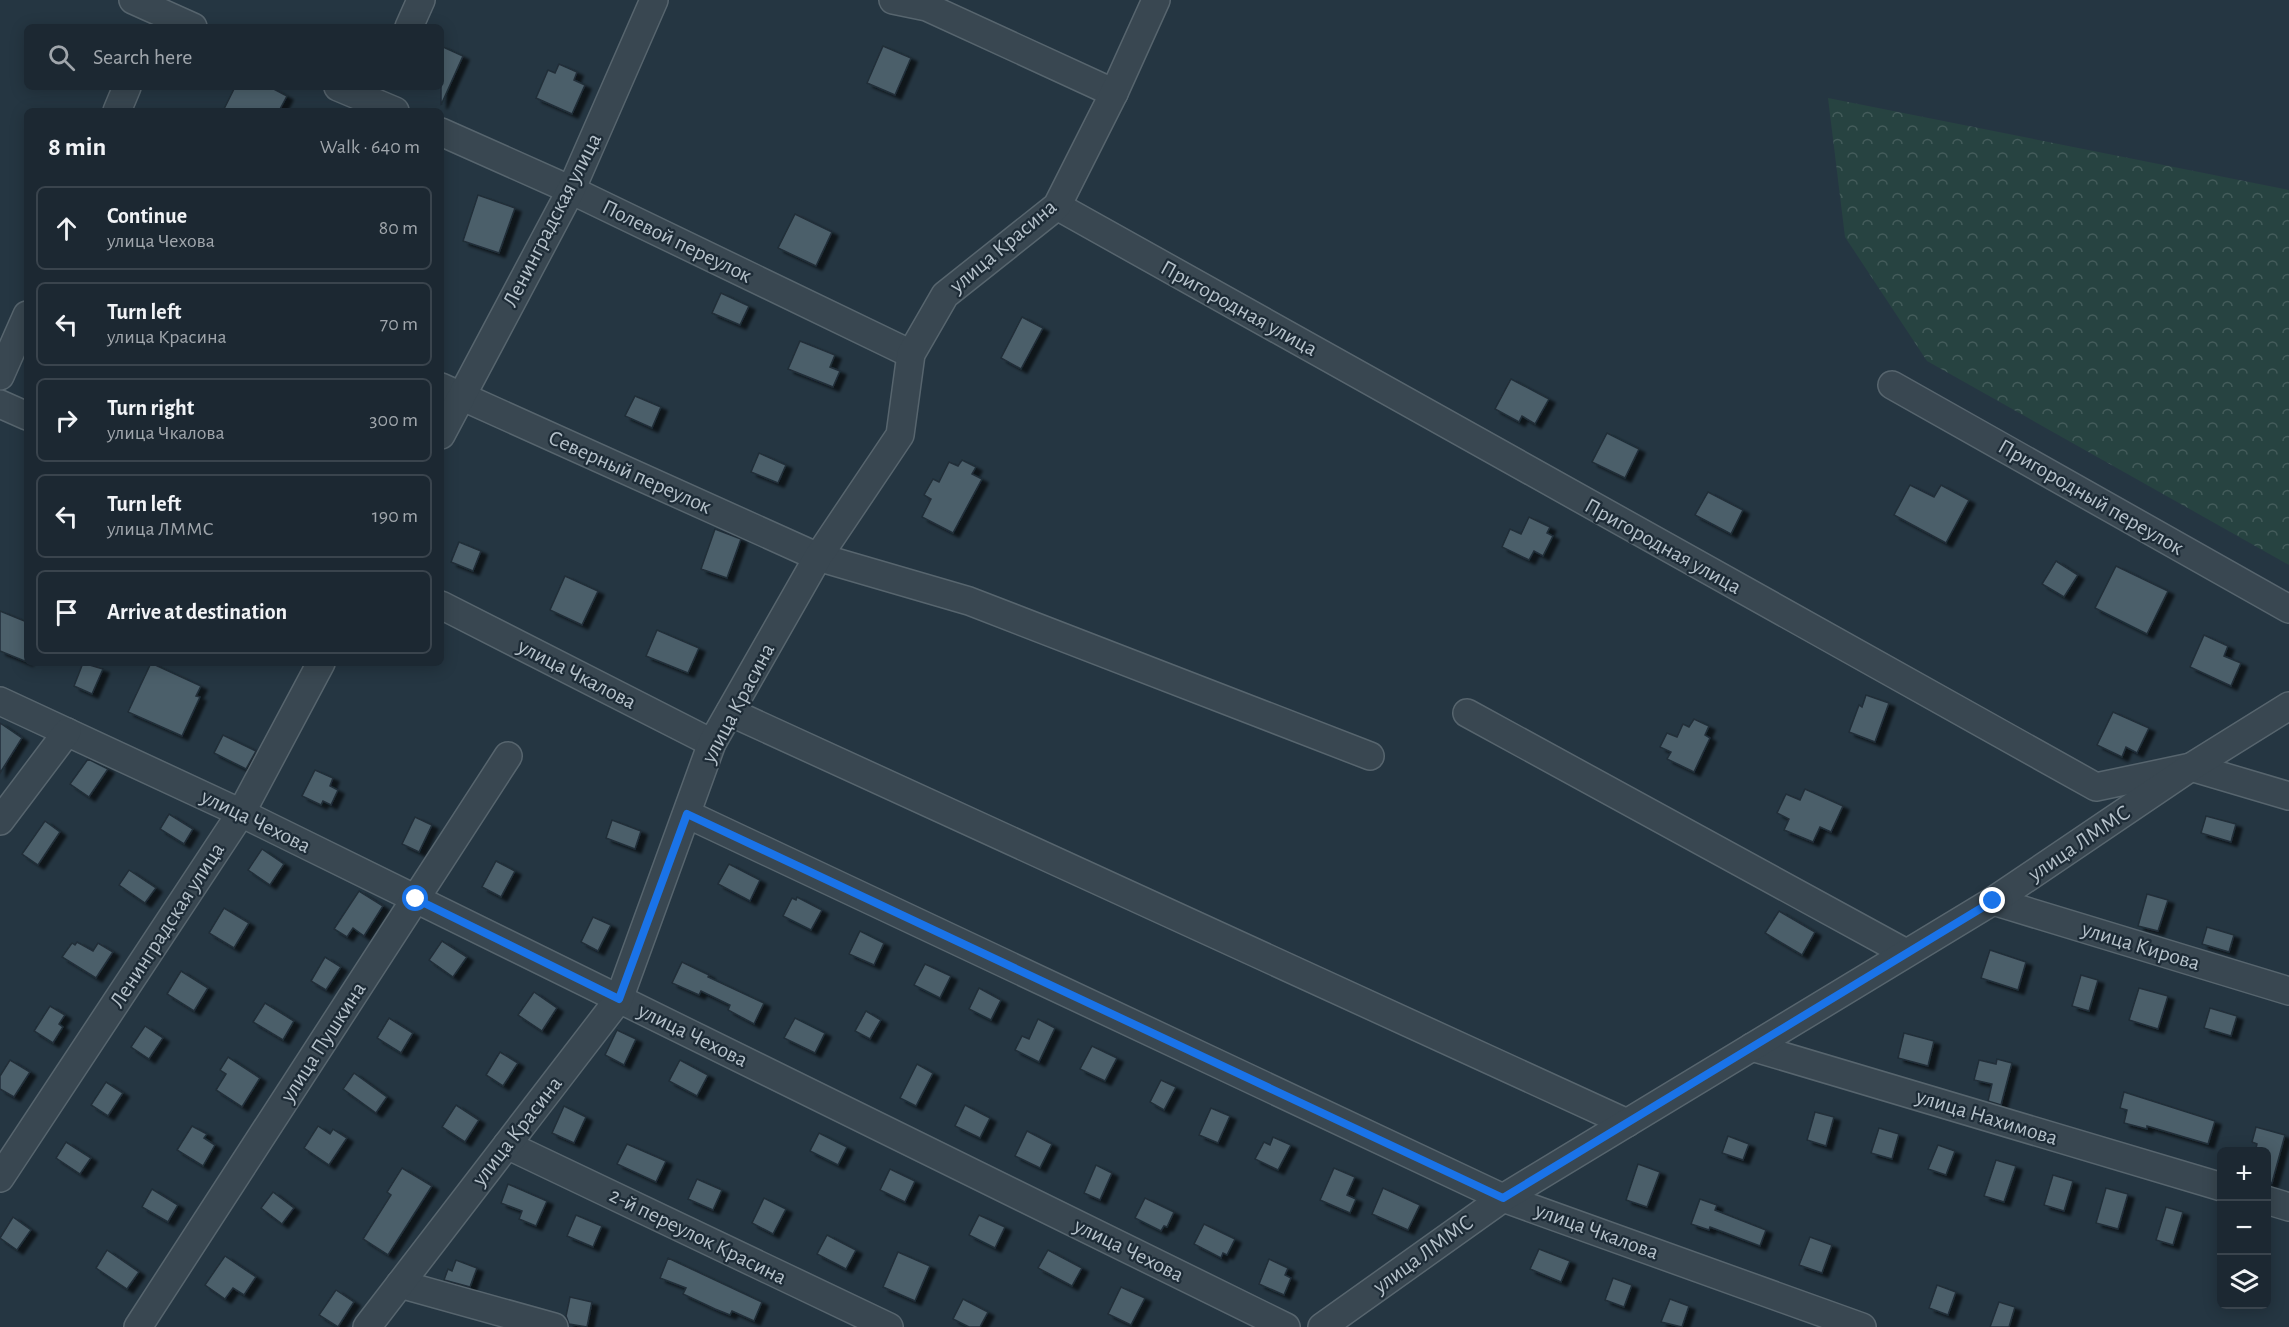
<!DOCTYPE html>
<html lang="en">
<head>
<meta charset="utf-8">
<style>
  body { margin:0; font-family:"Alegreya Sans",sans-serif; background:#29343e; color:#f1f3f6 }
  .controls { position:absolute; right:18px; bottom:18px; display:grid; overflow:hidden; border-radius:9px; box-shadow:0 3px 15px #0003 }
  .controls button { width:54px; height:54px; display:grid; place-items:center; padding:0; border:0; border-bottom:2px solid #3a444d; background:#1c2832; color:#f1f3f6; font:30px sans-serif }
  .stop { position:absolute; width:18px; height:18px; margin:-14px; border:4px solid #1a73e8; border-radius:50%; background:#fff }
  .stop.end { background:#1a73e8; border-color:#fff; box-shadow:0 2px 6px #0008 }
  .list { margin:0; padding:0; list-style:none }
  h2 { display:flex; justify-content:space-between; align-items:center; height:78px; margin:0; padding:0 24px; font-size:26px }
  h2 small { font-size:20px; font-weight:400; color:#a0a6ac }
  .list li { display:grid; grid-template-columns:39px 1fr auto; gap:18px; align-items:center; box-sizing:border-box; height:84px; margin:0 12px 12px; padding:0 12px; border:2px solid #3a444d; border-radius:9px }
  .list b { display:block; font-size:22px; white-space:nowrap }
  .list p { margin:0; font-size:20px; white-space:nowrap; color:#a0a6ac }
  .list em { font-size:20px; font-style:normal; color:#a0a6ac }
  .icon { flex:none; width:33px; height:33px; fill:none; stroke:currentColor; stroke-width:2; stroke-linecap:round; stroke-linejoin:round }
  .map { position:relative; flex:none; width:2289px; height:1327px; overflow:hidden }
  .search { position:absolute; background:#1c2832; box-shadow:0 3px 15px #0003; left:24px; top:24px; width:420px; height:66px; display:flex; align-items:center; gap:15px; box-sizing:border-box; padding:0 21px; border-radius:9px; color:#a0a6ac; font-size:22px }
  .panel { position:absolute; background:#1c2832; box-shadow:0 3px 15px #0003; left:24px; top:108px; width:420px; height:558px; border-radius:9px }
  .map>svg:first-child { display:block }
  .forest { fill:url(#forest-crowns) }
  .building { fill:#4b5e6a; stroke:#202e38; stroke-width:1.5; filter:url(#shadow) }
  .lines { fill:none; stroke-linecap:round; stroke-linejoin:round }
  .minor-casing { stroke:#57656e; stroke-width:30 }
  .minor { stroke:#394751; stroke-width:27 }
  .route { stroke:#1a73e8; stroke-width:8 }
  .labels { text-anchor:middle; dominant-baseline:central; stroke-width:4.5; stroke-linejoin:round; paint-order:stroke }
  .street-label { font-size:22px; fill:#b6c2cb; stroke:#1e2c37 }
</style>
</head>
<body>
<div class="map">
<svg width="2289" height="1327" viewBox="0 0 2289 1327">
  <defs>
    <pattern id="forest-crowns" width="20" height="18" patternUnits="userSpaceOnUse" patternTransform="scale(1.5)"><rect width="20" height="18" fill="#274341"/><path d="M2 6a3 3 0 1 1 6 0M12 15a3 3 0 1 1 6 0" fill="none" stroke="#445c5b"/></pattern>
    <filter id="shadow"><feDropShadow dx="6" dy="4" stdDeviation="1.5" flood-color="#0009"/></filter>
  </defs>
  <rect width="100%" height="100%" fill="#253642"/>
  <!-- forest -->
  <path class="forest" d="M1828 98 2289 190V565L1927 361 1845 237Z"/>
  <!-- building -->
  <g class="building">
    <path d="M441 46 463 56 441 105Z"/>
    <path d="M883 46 911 58 895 95 867 83Z"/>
    <path d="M559 64 577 72 574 80 585 85 572 114 536 98 548 70 555 73Z"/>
    <path d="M235 87H270L287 96 279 111H223Z"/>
    <path d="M478 195 515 208 499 253 463 241Z"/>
    <path d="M795 214 832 232 816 266 778 248Z"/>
    <path d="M721 293 749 306 740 325 712 313Z"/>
    <path d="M1022 317 1043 328 1021 369 1001 358Z"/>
    <path d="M800 341 835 355 830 367 840 371 833 387 788 369Z"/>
    <path d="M1511 379 1549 399 1535 424 1522 416 1519 422 1495 409Z"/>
    <path d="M635 396 661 407 652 428 625 416Z"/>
    <path d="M1607 433 1639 449 1625 478 1592 462Z"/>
    <path d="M759 453 786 465 778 483 751 472Z"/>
    <path d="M962 460 976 467 972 474 982 479 953 533 922 517 931 499 924 495 933 479 939 482 949 462 958 466Z"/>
    <path d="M1910 485 1934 497 1941 485 1969 500 1946 543 1894 515Z"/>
    <path d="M1708 492 1743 510 1731 534 1695 515Z"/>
    <path d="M1529 517 1550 527 1547 533 1553 536 1543 556 1534 551 1529 560 1502 547 1510 529 1521 534Z"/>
    <path d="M715 529 741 539 727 578 701 569Z"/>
    <path d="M459 542 481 551 473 571 451 562Z"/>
    <path d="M2056 561 2078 575 2064 597 2042 584Z"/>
    <path d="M2116 566 2168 591 2147 634 2095 608Z"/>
    <path d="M565 576 598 591 582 625 550 610Z"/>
    <path d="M0 611 27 622V662L0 651Z"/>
    <path d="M657 630 699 648 688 673 646 656Z"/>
    <path d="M2204 635 2228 646 2224 656 2241 663 2231 686 2190 667Z"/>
    <path d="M83 663 103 669 92 694 74 686Z"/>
    <path d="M151 663 201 686 196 696 200 697 182 736 128 712Z"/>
    <path d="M1866 695 1889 703 1875 742 1849 732 1859 705 1862 707Z"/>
    <path d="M2113 712 2149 728 2137 753 2126 747 2122 757 2097 745Z"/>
    <path d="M1694 719 1709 726 1705 735 1710 738 1694 772 1667 759 1671 752 1660 747 1667 733 1677 737 1683 724 1689 727Z"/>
    <path d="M0 723 22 738 0 773Z"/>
    <path d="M223 735 256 751 246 769 214 753Z"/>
    <path d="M88 759 108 769 89 797 70 784Z"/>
    <path d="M315 770 333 778 330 786 338 790 331 805 323 801 321 805 302 796Z"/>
    <path d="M1805 789 1843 806 1831 832 1820 827 1813 842 1784 830 1789 819 1777 813 1786 794 1800 800Z"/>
    <path d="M169 814 193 829 184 844 160 829Z"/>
    <path d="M2206 816 2236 824 2231 842 2201 833Z"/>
    <path d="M415 817 432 825 419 852 402 844Z"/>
    <path d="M612 820 641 831 635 849 606 838Z"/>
    <path d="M45 821 60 832 38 865 22 854Z"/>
    <path d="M262 849 284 864 270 885 248 870Z"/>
    <path d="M496 861 515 871 501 897 482 887Z"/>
    <path d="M729 864 760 880 750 901 718 884Z"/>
    <path d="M129 870 156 888 145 903 119 885Z"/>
    <path d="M359 891 383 906 364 936 353 928 347 937 334 929Z"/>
    <path d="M2147 894 2168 900 2158 931 2138 926Z"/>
    <path d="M797 897 822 910 811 930 783 916 792 898 796 900Z"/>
    <path d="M224 908 249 923 234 948 209 933Z"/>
    <path d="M1779 911 1815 932 1802 955 1765 933Z"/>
    <path d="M593 917 611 925 598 951 581 942Z"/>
    <path d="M2207 927 2234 935 2229 952 2202 944Z"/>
    <path d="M860 931 884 943 874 965 849 954Z"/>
    <path d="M442 941 467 957 453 977 429 960Z"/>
    <path d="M77 942 93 951 98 943 113 952 96 978 62 957 72 943 75 945Z"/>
    <path d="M1990 950 2026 962 2018 990 1981 978Z"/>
    <path d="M325 957 341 967 326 990 311 981Z"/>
    <path d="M682 962 709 975 708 977 764 1003 754 1024 728 1010 730 1005 701 991 699 995 672 983Z"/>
    <path d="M925 964 951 976 940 998 914 985Z"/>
    <path d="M181 971 208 988 194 1011 167 994Z"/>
    <path d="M2081 975 2098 980 2089 1011 2072 1006Z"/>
    <path d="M979 988 1001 1000 991 1020 969 1009Z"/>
    <path d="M2139 988 2168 996 2158 1029 2129 1020Z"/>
    <path d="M534 992 557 1008 542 1031 518 1015Z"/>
    <path d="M265 1003 294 1021 283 1040 253 1022Z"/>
    <path d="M50 1006 65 1015 59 1024 63 1027 53 1043 34 1031Z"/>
    <path d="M2210 1008 2237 1016 2231 1036 2204 1028Z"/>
    <path d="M866 1011 881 1020 870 1039 855 1031Z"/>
    <path d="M389 1018 413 1033 401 1053 377 1038Z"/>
    <path d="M795 1018 825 1033 815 1053 784 1038Z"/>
    <path d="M1038 1019 1055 1028 1039 1062 1015 1050 1022 1036 1029 1039Z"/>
    <path d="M145 1026 163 1038 149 1059 131 1047Z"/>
    <path d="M617 1030 636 1039 624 1065 605 1055Z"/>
    <path d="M1904 1033 1934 1041 1928 1066 1898 1058Z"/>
    <path d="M1092 1046 1117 1058 1105 1081 1080 1069Z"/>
    <path d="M500 1052 518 1063 503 1086 486 1075Z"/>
    <path d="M228 1057 260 1078 242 1107 216 1090 226 1074 220 1070Z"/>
    <path d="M1997 1059 2012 1063 2001 1105 1988 1101 1992 1084 1974 1080 1979 1060 1996 1064Z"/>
    <path d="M10 1060 30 1072 14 1097 0 1089V1076Z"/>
    <path d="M680 1060 708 1075 697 1096 669 1081Z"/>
    <path d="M917 1064 933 1073 916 1106 900 1098Z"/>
    <path d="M354 1073 387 1097 376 1113 343 1089Z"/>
    <path d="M1161 1080 1176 1087 1164 1110 1150 1102Z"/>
    <path d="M106 1082 123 1093 108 1116 91 1105Z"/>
    <path d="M2124 1092 2215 1121 2208 1144 2147 1126V1129L2124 1123 2127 1110 2120 1108Z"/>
    <path d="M456 1105 479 1120 465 1142 442 1127Z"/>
    <path d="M965 1105 990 1118 980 1138 955 1126Z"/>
    <path d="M564 1106 586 1117 574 1143 552 1133Z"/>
    <path d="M1211 1108 1230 1116 1218 1143 1199 1135Z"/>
    <path d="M1815 1112 1834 1117 1826 1146 1807 1140Z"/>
    <path d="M192 1126 207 1134 204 1138 215 1145 203 1166 177 1150Z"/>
    <path d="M318 1126 330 1134 333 1129 347 1138 329 1165 304 1148Z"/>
    <path d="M2256 1127 2285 1135 2272 1183H2266V1152H2255L2257 1144 2252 1142Z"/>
    <path d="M1879 1128 1899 1134 1892 1159 1871 1153Z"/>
    <path d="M1027 1131 1052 1144 1040 1168 1015 1156Z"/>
    <path d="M819 1133 847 1147 838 1165 810 1151Z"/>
    <path d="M1728 1136 1749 1144 1743 1160 1722 1153Z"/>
    <path d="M1273 1137 1291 1145 1278 1170 1255 1159 1264 1142 1270 1145Z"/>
    <path d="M66 1142 91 1158 80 1174 56 1158Z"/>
    <path d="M627 1144 666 1161 656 1182 617 1164Z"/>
    <path d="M1938 1145 1955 1151 1946 1175 1928 1169Z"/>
    <path d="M1996 1160 2016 1166 2004 1202 1984 1196Z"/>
    <path d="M1638 1164 1660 1172 1647 1207 1626 1200Z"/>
    <path d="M1096 1165 1112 1173 1100 1200 1084 1193Z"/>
    <path d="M402 1168 432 1186 388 1255 363 1239 391 1195 387 1192Z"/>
    <path d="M1334 1168 1355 1177 1347 1195 1356 1199 1350 1213 1320 1200Z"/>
    <path d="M890 1169 915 1181 905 1202 880 1190Z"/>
    <path d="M2053 1175 2073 1181 2064 1211 2044 1205Z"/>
    <path d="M697 1179 722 1190 713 1210 688 1199Z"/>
    <path d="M508 1184 547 1201 536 1226 519 1219 522 1211 501 1203Z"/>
    <path d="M1383 1188 1420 1205 1408 1230 1372 1214Z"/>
    <path d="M2106 1188 2128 1194 2118 1229 2096 1223Z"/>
    <path d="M152 1189 178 1205 168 1222 142 1207Z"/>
    <path d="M273 1192 294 1208 282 1224 261 1208Z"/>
    <path d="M764 1198 786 1209 773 1234 752 1223Z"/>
    <path d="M1145 1198 1174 1212 1167 1227 1164 1226 1161 1231 1135 1218Z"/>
    <path d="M1700 1199 1717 1205 1715 1210 1766 1230 1760 1246 1710 1227 1709 1230 1691 1224Z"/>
    <path d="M2166 1207 2183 1212 2173 1245 2156 1240Z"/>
    <path d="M576 1215 602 1226 593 1247 567 1236Z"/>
    <path d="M979 1215 1005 1227 995 1248 969 1235Z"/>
    <path d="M13 1217 31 1230 17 1250 0 1238Z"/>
    <path d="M1204 1224 1235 1239 1227 1255 1223 1253 1221 1258 1194 1244Z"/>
    <path d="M827 1235 856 1250 846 1269 817 1254Z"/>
    <path d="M1810 1237 1832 1245 1822 1273 1799 1265Z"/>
    <path d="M1539 1249 1570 1261 1561 1282 1530 1269Z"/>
    <path d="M107 1250 139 1272 127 1289 96 1268Z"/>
    <path d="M1048 1250 1082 1268 1072 1286 1038 1268Z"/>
    <path d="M898 1252 930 1266 915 1301 883 1287Z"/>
    <path d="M225 1256 256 1277 244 1295 233 1288 225 1299 205 1285Z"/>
    <path d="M668 1258 762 1302 754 1321 732 1311 730 1315 715 1309 683 1294 686 1288 660 1278Z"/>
    <path d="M1269 1259 1288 1268 1285 1275 1291 1278 1284 1295 1259 1284Z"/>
    <path d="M456 1260 477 1268 470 1287 444 1280 448 1269 452 1271Z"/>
    <path d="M1613 1278 1632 1285 1624 1307 1605 1300Z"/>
    <path d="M1937 1285 1956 1292 1948 1315 1929 1308Z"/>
    <path d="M1121 1287 1145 1298 1131 1325 1108 1314Z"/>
    <path d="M336 1290 354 1302 338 1327 319 1315Z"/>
    <path d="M570 1297 592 1302 587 1327 569 1324 566 1316Z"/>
    <path d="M963 1299 988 1312 980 1327H969L953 1319Z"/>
    <path d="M1670 1299 1689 1306 1682 1327 1661 1322Z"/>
    <path d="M1999 1302 2015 1307 2009 1327H1990Z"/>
  </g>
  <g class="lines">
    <!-- minor casing -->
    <g class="minor-casing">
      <g id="minor">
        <path d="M133 0 193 27"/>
        <path d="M893 0 927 7 1114 93"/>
        <path d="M409 27 421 0"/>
        <path d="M338 87 395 111"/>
        <path d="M117 111 127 87"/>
        <path d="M441 132 571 190 911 354"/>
        <path d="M1057 206 2096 787 2191 767 2289 796"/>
        <path d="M0 376 27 315"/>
        <path d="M1892 385 2289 609"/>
        <path d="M441 387 818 557 969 601 1370 756"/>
        <path d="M0 404 27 416"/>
        <path d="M441 435 571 190 654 0"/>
        <path d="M441 605 712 743"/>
        <path d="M0 701 241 813 1286 1327"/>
        <path d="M730 712 1627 1123"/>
        <path d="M1467 713 1906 953"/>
        <path d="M687 814 1503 1198 1862 1327"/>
        <path d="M0 821 67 732"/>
        <path d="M1993 901 2289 991"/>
        <path d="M1752 1047 2222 1187"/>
        <path d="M507 1145 889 1327"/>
        <path d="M0 1178 241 813 321 663"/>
        <path d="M2266 1200 2289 1207"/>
        <path d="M400 1284 554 1327"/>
        <path d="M138 1327 508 756"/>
        <path d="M367 1327 619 999 712 743 818 557 900 435 911 354 945 295 1057 206 1114 93 1156 0"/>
        <path d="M1322 1327 1503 1198 1993 901 2191 767 2289 706"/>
      </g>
    </g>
    <!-- minor -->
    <use href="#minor" class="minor"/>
  </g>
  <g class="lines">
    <!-- route -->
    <path class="route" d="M416 899 619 999 687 814 1503 1198 1993 901"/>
  </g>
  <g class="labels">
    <!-- street labels -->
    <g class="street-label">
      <text transform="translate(552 220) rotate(-63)">Ленинградская улица</text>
      <text transform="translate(677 241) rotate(26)">Полевой переулок</text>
      <text transform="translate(1003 246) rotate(-40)">улица Красина</text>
      <text transform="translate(1239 308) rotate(29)">Пригородная улица</text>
      <text transform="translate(630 472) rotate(24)">Северный переулок</text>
      <text transform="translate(2091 497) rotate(30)">Пригородный переулок</text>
      <text transform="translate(1663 546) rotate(29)">Пригородная улица</text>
      <text transform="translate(577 674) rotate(27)">улица Чкалова</text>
      <text transform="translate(738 703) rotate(-62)">улица Красина</text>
      <text transform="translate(256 821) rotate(26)">улица Чехова</text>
      <text transform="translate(2079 843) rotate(-34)">улица ЛММС</text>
      <text transform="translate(167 925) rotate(-57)">Ленинградская улица</text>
      <text transform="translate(2141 946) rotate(17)">улица Кирова</text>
      <text transform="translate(693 1035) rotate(26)">улица Чехова</text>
      <text transform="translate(323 1042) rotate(-57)">улица Пушкина</text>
      <text transform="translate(1987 1117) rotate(17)">улица Нахимова</text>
      <text transform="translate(517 1131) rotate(-52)">улица Красина</text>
      <text transform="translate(1597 1231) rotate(20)">улица Чкалова</text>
      <text transform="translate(698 1236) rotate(26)">2-й переулок Красина</text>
      <text transform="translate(1129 1250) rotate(26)">улица Чехова</text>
      <text transform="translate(1423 1254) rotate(-36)">улица ЛММС</text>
    </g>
  </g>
</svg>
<div class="controls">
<button>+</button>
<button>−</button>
<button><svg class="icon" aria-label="layers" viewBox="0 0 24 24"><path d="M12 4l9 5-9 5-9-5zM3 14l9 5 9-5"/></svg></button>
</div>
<div class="stop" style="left:416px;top:899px"></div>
<div class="stop end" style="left:1993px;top:901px"></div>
<div class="search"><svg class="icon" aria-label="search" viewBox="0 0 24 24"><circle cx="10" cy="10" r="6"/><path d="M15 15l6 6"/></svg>Search here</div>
<section class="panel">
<h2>8 min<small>Walk · 640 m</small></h2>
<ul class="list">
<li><svg class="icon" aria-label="ahead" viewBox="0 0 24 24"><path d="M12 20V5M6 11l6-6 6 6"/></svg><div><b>Continue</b><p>улица Чехова</p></div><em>80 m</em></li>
<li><svg class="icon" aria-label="left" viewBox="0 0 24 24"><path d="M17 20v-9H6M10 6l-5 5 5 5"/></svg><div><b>Turn left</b><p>улица Красина</p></div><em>70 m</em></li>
<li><svg class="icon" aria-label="right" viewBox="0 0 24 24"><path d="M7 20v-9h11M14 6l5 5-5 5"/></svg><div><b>Turn right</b><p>улица Чкалова</p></div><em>300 m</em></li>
<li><svg class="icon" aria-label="left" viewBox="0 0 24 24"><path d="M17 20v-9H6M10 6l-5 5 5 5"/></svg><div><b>Turn left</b><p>улица ЛММС</p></div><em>190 m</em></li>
<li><svg class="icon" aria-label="arrive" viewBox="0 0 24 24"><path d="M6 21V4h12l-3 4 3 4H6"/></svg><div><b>Arrive at destination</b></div></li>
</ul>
</section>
</div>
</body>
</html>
